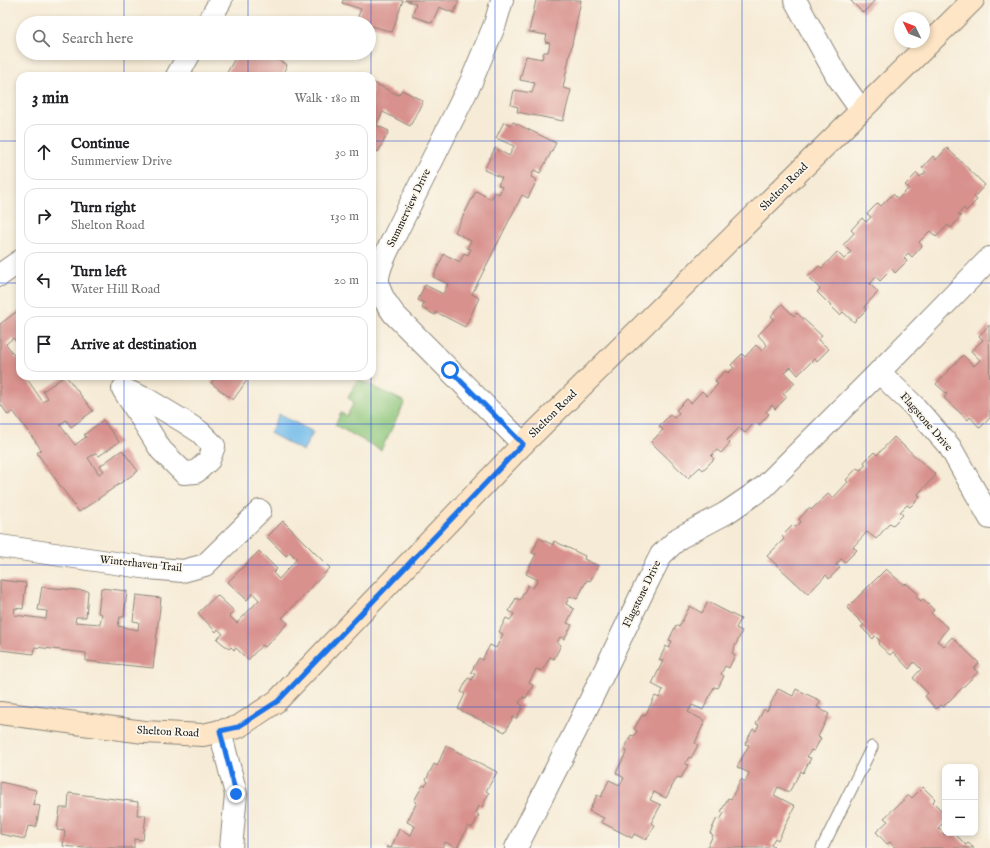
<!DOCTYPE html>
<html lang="en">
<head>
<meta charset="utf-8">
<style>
  body { margin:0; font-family:"IM FELL English",serif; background:#f6f6f6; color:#202124 }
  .controls { position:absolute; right:12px; bottom:12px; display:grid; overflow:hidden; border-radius:8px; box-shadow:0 2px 6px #0003 }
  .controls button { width:36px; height:36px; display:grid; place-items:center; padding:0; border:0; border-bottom:1px solid #e0e0e0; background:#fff; color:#202124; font:20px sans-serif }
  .compass { position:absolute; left:894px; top:12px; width:36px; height:36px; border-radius:50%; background:#fff; box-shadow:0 2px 6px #0003; rotate:313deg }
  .stop { position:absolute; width:12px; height:12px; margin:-9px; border:3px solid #1a73e8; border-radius:50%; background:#fff }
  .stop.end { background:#1a73e8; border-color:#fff; box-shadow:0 1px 4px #0008 }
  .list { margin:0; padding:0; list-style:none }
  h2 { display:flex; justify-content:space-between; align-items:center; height:52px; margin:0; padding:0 16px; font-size:17px }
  h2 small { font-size:13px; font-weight:400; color:#757577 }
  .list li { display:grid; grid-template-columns:26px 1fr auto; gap:12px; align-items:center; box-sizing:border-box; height:56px; margin:0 8px 8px; padding:0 8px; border:1px solid #e0e0e0; border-radius:12px }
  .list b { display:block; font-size:15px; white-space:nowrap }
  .list p { margin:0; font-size:13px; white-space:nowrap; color:#757577 }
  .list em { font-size:13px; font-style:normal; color:#757577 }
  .icon { flex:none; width:22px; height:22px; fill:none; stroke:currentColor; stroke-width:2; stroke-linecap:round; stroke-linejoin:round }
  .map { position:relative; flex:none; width:990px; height:848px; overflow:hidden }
  .search { position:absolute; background:#fff; box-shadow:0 2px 6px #0003; left:16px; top:16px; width:360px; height:44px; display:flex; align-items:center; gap:10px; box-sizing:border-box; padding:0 14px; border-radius:22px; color:#757577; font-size:15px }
  .panel { position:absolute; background:#fff; box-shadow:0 2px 6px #0003; left:16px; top:72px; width:360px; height:308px; border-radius:12px }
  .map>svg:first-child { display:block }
  .green { fill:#8bc579; stroke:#54704a }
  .water { fill:#72bbea; stroke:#476c83 }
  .building { fill:#d8918d }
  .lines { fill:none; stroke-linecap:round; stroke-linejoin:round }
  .lane-casing { stroke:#898479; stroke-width:13 }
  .street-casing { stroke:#898479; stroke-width:24 }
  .secondary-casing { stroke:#898479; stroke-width:24 }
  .lane { stroke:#fff; stroke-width:11 }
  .street { stroke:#fff; stroke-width:22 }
  .secondary { stroke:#fde5c5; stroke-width:22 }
  .route { stroke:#1a73e8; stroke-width:5 }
  .grid { fill:none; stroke:#1d4ed8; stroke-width:1; stroke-opacity:0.55 }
  .labels { text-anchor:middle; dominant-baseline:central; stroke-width:3.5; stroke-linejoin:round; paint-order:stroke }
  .street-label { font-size:11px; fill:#1c1c1c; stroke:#fbf7ec }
</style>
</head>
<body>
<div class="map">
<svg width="990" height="848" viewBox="0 0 990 848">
  <rect width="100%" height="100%" fill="#fbf7ec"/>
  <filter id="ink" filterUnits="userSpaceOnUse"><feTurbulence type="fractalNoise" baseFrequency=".025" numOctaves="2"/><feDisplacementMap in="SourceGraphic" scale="8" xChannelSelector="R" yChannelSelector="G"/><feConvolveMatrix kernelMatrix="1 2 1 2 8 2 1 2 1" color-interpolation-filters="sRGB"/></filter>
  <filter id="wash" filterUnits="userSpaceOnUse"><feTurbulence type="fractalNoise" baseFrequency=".012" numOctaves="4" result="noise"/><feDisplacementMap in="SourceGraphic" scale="16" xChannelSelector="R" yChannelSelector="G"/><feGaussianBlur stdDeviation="0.9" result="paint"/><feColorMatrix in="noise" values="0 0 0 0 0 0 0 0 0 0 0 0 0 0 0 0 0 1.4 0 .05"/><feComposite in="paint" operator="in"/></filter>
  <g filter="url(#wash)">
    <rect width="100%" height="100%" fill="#f6ebd6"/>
    <!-- green -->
    <path class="green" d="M358 379 405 402 381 450 335 425 341 413 347 416 354 402 348 398Z"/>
    <!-- water -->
    <path class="water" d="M279 414 313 432 303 451 270 433Z"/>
    <g id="blocks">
      <!-- building -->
      <g class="building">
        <path d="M343 0H403L392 32 369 25V23L356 21 361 9 342 3Z"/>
        <path d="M405 0H459L454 13 439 7 432 23 412 16 416 4Z"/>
        <path d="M536 0H581L563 88 571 90 563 121 517 112 518 107 511 105 514 90 532 93 535 83 520 80 526 56 542 59 544 52H548L550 43 545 42 547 35 529 32Z"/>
        <path d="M850 0H875L863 13Z"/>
        <path d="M238 53H279L276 59 287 65 282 76H225Z"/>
        <path d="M372 82 398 95 402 90 423 101 410 126 383 112 376 125 389 131 378 152 372 149Z"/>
        <path d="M504 122 511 125 513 122 556 143 540 173 534 170 531 177 537 180 528 198 522 195 472 294 479 298 465 327 436 312 435 315 422 308 424 303 418 300 425 285 443 294 448 284 433 277 444 254 460 262 464 253 468 255 471 249 467 248 471 241 455 232 476 191 491 199 495 192 499 194 502 187 498 185 502 178 484 170 495 148 509 156 514 146 496 138Z"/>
        <path d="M947 148 985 185 974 197 977 200 966 211 964 208 958 214 961 216 951 228 948 225 936 237 930 231 919 242 922 246 912 257 908 253 904 258 907 261 895 273 892 269 880 281 876 277 870 284 878 292 864 307 866 310 854 322 843 312 840 315 817 292 820 289 808 277 819 266 822 268 837 252 844 259 851 252 843 245 854 233 851 230 862 218 866 222 871 217 867 214 878 203 881 206 893 194 898 199 909 188 905 185 917 173 920 177 926 172 922 168 933 156 936 160Z"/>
        <path d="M782 304 794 316 797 313 822 336 818 340 829 349 817 361 815 358 798 375 791 367 784 373 795 383 783 394 787 397 775 409 772 405 766 412 769 414 759 425 755 422 745 433 739 428 727 440 730 443 721 453 717 450 711 456 714 459 703 470 700 467 688 478 651 442 663 430 659 426 670 415 674 418 679 413 676 410 687 399 691 403 702 391 707 396 718 384 715 381 725 371 728 373 734 368 731 365 742 354 745 357 756 345 762 351 767 345 758 335 774 319 771 316Z"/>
        <path d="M20 309V344L19 345 13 338 6 344 17 359 20 357V376H25L43 402 48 398 43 391 65 376H66L93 411 71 427 66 420 60 425 75 445 86 437 84 435 103 420 119 442 99 456 96 453 88 458 99 474 104 471 100 466 122 450 138 471 79 512 37 453 41 449 13 411 8 415 0 403V324Z"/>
        <path d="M989 325 990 418 980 428 970 417 968 420 944 398 947 394 936 384 963 355 974 366 980 360 971 351 983 340 979 336Z"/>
        <path d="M216 376H250L233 400 211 383Z"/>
        <path d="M894 437 936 475 918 494 920 497 910 507 907 505 900 512 903 515 893 525 890 523 876 539 867 532 853 547 857 550 845 562 841 559 836 565 840 567 829 579 826 575 808 594 767 556 784 539 782 536 793 525 796 527 801 522 799 519 809 508 811 510 828 494 833 498 848 482 846 480 857 468 860 470 866 465 864 462 874 452 877 455Z"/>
        <path d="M283 521 330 568 282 618 288 623 265 647 262 645 248 660 236 648 234 650 231 647 229 649 217 639 223 634 218 629 216 632 198 613 217 595 234 611 229 616 237 623 259 600 253 593 247 600 228 582 259 551 277 569 273 573 279 579 297 559 290 552 286 556 267 537Z"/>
        <path d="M539 538 553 545 554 541 585 556 584 559 598 566 590 581 587 580 577 599 570 596 566 604 574 609 567 623 572 625 564 639 560 637 557 643 561 645 554 659 550 657 542 671 536 669 529 683 533 685 526 698 523 697 519 703 523 706 516 719 513 717 505 732 458 709 465 694 461 692 468 678 472 680 475 674 471 672 479 658 482 660 490 645 496 648 503 634 499 632 506 618 510 620 514 614 509 611 516 598 520 600 528 585 533 588 538 580 526 574 536 554 532 553Z"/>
        <path d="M886 569 904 585 906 583 918 594 916 597 921 601 923 599 934 610 931 613 948 628 937 641 944 646 952 637 979 663 974 669 978 672 943 707 941 704 936 709 925 696 928 693 913 678 921 669 914 662 909 669 893 652 890 655 878 644 880 641 875 636 873 639 861 627 864 625 847 608Z"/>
        <path d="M0 580 26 583 23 609 15 608 14 615 46 619 47 611 38 610 42 587 88 591 86 617H76L75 622 100 624 102 614 98 613 101 588 127 591 124 617H120L118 626 138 630 139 622 133 621 136 595 161 598 153 668 86 661V653L35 647 34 654 0 650Z"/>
        <path d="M708 602 741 619 736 628 742 631 732 653 735 655 729 668 725 666 721 674 724 676 718 688 714 687 703 710 692 705 688 712 705 721 695 743 698 745 691 758 689 757 685 764 688 765 681 778 677 777 666 798 654 792 650 800 661 805 651 823 655 825 646 840 634 834 632 838 601 822 604 818 589 811 597 795 601 797 609 780 620 785 624 778 616 773 627 751 624 750 631 735 634 736 637 731 634 729 642 715 645 716 655 696 659 698 663 690 652 684 663 661 659 660 666 646 669 648 672 641 669 640 676 625 679 627 690 606 702 613Z"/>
        <path d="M778 689 793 696 796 689 821 701 817 707 829 714 818 737 821 738 814 751 811 750 807 757 811 758 803 773 801 771 789 792 778 787 774 795 795 806 778 840 775 838 771 845 774 847 773 848H707L713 835 710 833 717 818 720 820 724 813 721 812 728 798 731 799 741 779 745 782 749 773 737 767 749 745 745 744 753 729 756 731 759 725 756 724 764 709 767 711Z"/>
        <path d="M446 746 497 772 486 791 489 793 482 807 479 806 476 813 479 815 472 828 468 826 457 848 445 842 442 848H386L387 846 391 848 399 829 411 835 415 826 407 822 417 802 414 801 423 785 425 786 428 782 426 780 434 764 437 766Z"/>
        <path d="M0 782 36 790 33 804 40 806 36 827 28 826 25 839 0 834Z"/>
        <path d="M923 787 935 799 933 802 945 814V821L938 828 944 834 954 833 966 845 968 843 974 848H895L890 842 887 844 876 832 888 821 884 818 909 795 912 798Z"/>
        <path d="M69 793 138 802 137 815H146L143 840 134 839V848H84L63 846 65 831 57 830 60 808H68Z"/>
      </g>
    </g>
  </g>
  <g filter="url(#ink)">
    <use href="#blocks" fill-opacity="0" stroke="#898479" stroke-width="1"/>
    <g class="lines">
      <!-- lane casing -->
      <g class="lane-casing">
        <path id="lane" d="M822 848 872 747"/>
      </g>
      <!-- street casing -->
      <g class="street-casing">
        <g id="street">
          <path d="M502 0 495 24 471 82 393 239C388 250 378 267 378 280 378 293 387 304 394 314L523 444"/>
          <path d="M795 0 837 76 861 110"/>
          <path d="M208 23 221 0"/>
          <path d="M177 76 190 53"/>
          <path d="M0 275 20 261"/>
          <path d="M879 372 914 406 950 447 990 518"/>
          <path d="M123 389 148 400 183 421 200 432 214 446 209 460 196 472 184 473 161 450Z"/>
          <path d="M0 546 149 568 183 571 205 565 260 511"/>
          <path d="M220 731 236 794 231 848"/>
          <path d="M516 848 577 728 646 585 661 555 679 538 726 513 764 487 879 372 990 258"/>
        </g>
      </g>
      <!-- secondary casing -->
      <g class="secondary-casing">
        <path id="secondary" d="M0 713 144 732 203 735 238 727 277 701 523 444 973 0"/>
      </g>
      <!-- lane -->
      <use href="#lane" class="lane"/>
      <!-- street -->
      <use href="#street" class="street"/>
      <!-- secondary -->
      <use href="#secondary" class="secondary"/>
    </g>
  </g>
  <g class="lines" filter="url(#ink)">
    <!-- route -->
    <path class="route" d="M236 794 220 731 238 727 278 701 523 444 450 370"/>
  </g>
  <!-- grid -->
  <path class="grid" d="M124 0V23M248 0V23M371 0V76M495 0V848M619 0V848M742 0V848M866 0V848M124 53V76M248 53V76M0 141H20M372 141H990M0 283H20M372 283H990M124 376V848M248 376V848M371 376V848M0 424H990M0 565H990M0 707H990"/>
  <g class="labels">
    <!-- street labels -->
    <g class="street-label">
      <text transform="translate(784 187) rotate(-45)">Shelton Road</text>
      <text transform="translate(409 208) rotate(-64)">Summerview Drive</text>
      <text transform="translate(553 414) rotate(-45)">Shelton Road</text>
      <text transform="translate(926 422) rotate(49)">Flagstone Drive</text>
      <text transform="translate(141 564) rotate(6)">Winterhaven Trail</text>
      <text transform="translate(642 594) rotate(-64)">Flagstone Drive</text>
      <text transform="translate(168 732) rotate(3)">Shelton Road</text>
    </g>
  </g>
</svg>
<div class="controls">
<button>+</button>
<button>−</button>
</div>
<svg class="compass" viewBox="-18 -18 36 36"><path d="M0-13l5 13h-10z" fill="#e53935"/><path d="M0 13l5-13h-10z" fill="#757577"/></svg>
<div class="stop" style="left:450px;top:370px"></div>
<div class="stop end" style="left:236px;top:794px"></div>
<div class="search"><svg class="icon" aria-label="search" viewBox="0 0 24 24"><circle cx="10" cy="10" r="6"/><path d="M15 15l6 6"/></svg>Search here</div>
<section class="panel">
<h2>3 min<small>Walk · 180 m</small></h2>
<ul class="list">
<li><svg class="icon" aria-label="ahead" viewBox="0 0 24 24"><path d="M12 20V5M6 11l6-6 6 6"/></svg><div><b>Continue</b><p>Summerview Drive</p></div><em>30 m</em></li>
<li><svg class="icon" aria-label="right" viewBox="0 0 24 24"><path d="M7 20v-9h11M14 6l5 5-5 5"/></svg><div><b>Turn right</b><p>Shelton Road</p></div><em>130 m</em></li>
<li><svg class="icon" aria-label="left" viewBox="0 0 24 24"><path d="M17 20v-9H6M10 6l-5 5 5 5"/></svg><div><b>Turn left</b><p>Water Hill Road</p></div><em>20 m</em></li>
<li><svg class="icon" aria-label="arrive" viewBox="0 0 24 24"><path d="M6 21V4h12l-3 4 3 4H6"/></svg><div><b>Arrive at destination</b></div></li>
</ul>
</section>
</div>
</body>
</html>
